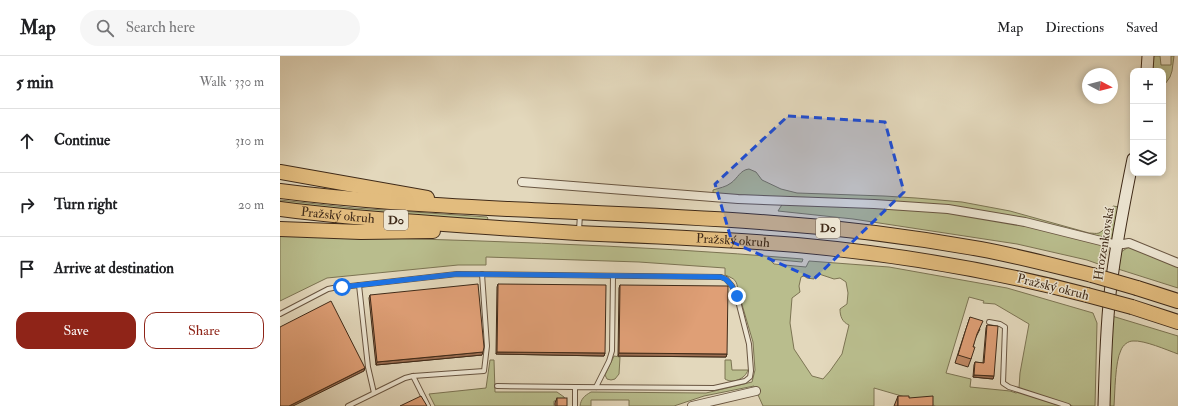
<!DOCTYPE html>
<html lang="en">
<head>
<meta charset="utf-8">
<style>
  body { margin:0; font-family:"IM FELL Double Pica",serif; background:#f6f6f6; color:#202124 }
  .controls { position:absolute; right:12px; top:12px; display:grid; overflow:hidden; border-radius:8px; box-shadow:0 2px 6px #0003 }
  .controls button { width:36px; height:36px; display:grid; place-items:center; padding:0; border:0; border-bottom:1px solid #e0e0e0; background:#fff; color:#202124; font:20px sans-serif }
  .compass { position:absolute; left:802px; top:12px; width:36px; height:36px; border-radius:50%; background:#fff; box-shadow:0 2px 6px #0003; rotate:97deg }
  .stop { position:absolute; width:12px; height:12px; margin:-9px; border:3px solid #1a73e8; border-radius:50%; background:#fff }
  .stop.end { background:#1a73e8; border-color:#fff; box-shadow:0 1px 4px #0008 }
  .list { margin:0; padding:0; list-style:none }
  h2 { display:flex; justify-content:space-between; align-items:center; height:52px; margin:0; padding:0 16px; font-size:17px }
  h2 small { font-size:13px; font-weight:400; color:#757577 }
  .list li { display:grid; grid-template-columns:26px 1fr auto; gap:12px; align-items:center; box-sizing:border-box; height:64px; padding:0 16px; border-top:1px solid #e0e0e0 }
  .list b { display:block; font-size:15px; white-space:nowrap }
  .list em { font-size:13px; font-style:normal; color:#757577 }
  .actions { display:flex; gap:8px; padding:12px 16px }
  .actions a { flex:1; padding:9px 0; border:1px solid #8f2418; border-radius:12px; text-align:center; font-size:14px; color:#8f2418 }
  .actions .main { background:#8f2418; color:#fff }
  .icon { flex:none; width:22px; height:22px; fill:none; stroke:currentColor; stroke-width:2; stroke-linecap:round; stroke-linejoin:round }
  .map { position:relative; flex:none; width:898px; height:350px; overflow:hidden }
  header { display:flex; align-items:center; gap:24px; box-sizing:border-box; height:56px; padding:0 20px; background:#fff; border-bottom:1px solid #e0e0e0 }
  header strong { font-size:19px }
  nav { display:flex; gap:22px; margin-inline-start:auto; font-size:14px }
  .search { width:280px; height:36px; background:#f6f6f6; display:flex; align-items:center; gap:10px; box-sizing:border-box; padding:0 14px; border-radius:22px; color:#757577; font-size:15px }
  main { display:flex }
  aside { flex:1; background:#fff }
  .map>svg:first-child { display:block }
  .green { fill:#b9bd8d; stroke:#7c7453; fill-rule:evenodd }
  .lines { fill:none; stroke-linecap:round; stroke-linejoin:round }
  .lane-casing { stroke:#695642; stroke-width:6 }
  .street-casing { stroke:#695642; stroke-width:10 }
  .secondary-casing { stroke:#402b19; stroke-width:13 }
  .highway-casing { stroke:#402b19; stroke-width:16 }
  .lane { stroke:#ede6d3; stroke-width:4 }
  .street { stroke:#ede6d3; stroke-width:8 }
  .secondary { stroke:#ede6d3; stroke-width:11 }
  .highway { stroke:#e2bc7e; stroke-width:14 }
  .highway-bridge-casing { stroke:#402b19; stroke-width:16; stroke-linecap:butt }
  .highway-bridge { stroke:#e2bc7e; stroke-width:14 }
  .wall { fill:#c08965; stroke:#402b19 }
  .shaded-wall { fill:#9c6f53; stroke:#402b19 }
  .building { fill:#df9f76; stroke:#402b19 }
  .route { stroke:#1a73e8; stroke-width:5 }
  .marked { fill:#1d4ed8; fill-opacity:0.2; stroke:#1d4ed8; stroke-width:3; stroke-dasharray:8 5; stroke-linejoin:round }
  .labels { text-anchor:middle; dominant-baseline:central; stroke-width:3; stroke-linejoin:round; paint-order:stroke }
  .shield { fill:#ede6d3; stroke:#746351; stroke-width:1 }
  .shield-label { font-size:12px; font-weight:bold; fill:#402b19 }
  .street-label { font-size:13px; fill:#402b19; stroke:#ede6d3 }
</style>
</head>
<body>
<header>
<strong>Map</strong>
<div class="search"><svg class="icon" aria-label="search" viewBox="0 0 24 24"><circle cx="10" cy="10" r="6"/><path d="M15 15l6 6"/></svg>Search here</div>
<nav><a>Map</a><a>Directions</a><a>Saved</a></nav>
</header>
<main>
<aside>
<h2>5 min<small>Walk · 330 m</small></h2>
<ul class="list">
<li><svg class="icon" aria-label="ahead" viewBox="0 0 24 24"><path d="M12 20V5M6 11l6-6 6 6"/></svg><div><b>Continue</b></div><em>310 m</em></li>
<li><svg class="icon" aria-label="right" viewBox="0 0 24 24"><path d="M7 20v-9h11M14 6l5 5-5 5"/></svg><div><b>Turn right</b></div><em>20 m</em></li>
<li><svg class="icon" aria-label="arrive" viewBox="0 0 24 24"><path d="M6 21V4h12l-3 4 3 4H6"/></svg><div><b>Arrive at destination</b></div></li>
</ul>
<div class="actions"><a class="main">Save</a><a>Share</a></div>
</aside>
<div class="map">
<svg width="898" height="350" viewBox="0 0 898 350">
  <rect width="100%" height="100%" fill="#e3d8bc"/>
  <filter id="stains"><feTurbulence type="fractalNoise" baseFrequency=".005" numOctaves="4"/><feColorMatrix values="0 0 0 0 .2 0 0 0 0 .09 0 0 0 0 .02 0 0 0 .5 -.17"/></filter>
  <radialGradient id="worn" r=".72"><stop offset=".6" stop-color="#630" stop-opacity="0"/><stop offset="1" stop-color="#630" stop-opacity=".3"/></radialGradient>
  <!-- green -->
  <g class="green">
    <path d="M871 0H880L881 9H891V0H894L892 15 890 21 883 31V15H871Z"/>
    <path d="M469 113 476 116 482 124 501 133 517 137 604 140 636 142 682 146 730 155 809 177C813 177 816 178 819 177 828 173 831 159 833 150L839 151 834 184 638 147 433 138V134C439 132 446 131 451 127 458 122 460 114 469 113Z"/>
    <path d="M0 144 74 152 207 161 208 162 207 164 74 156 0 148Z"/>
    <path d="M503 147 634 152 711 162 827 189 828 195 824 210 807 204 737 188 573 163 498 155Z"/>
    <path d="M0 179C174 184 349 188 523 203L522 206 489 203 494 208 526 211 529 205 609 211 727 232 813 257 817 267 815 350H793L739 332 740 317 749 268 715 248 703 247 704 245 689 241 666 317 691 323 690 331 730 335 736 337 738 336 781 350H656L594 332V350H483L474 330 424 340 394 350H349V344H311V350H300C301 343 304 340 311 336L426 337 472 326 475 314 473 286 458 235C457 224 455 223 445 219V212L359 206 206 201V209H178L47 222 0 245ZM539 218 554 223 560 222 566 226 568 237 567 248 560 253C560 260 562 266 569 269L562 298 550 315 543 323 532 320 514 293 510 267 512 242 520 236 519 230 521 221 524 220 527 222 534 223 535 220Z"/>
    <path d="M851 191 898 211V232L838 213 841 196 847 192Z"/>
    <path d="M832 260 898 280V298C887 294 864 284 853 285 848 285 843 289 841 294 835 306 835 336 834 350H828Z"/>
    <path d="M334 300 340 301 339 318 335 323 331 324 327 323 325 319Z"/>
    <path d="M210 304H214L215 336H277L284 341 286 345H274V350H155L149 338 206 332Z"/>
    <path d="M445 304H451L452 314H468C465 323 453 328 445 323Z"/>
  </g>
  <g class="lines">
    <!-- lane casing -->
    <g class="lane-casing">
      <g id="lane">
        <path d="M299 174 300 159"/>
        <path d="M79 229 88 311 94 337"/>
        <path d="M0 258 48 233 53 232 177 218 441 221 446 223 452 230 457 241 469 288 471 315 470 321 465 325 434 332 295 331V350"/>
        <path d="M709 266 720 268 725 271 723 327 729 331 788 350"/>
        <path d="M133 320 148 350"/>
        <path d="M217 330 295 331"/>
        <path d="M316 331 329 305 332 295 333 220"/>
        <path d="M68 350 125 322 133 320 204 315 207 290 202 218"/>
      </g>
    </g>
    <!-- street casing -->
    <g class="street-casing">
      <g id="street">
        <path d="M242 126 458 143 594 148 668 153 745 166 837 189 849 187 898 207"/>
        <path d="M412 350 476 335"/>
      </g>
    </g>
    <!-- secondary casing -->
    <g class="secondary-casing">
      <g id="secondary">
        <path d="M867 15 868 0"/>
        <path d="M824 350C825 312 826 275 830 238 835 192 844 147 853 103"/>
      </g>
    </g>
    <!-- highway casing -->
    <g class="highway-casing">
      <g id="highway">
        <path d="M0 116 147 142"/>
        <path d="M0 135C76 145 153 149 229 153 313 157 396 160 480 166 553 171 627 180 700 193 738 200 775 210 812 219"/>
        <path id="s1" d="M0 153C46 159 92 163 138 166 191 170 244 174 297 177 371 180 444 183 517 189 615 198 712 214 807 239"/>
        <path d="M0 173 81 176 153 175"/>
        <path d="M857 232 898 245"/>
        <path d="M852 251 898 266"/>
      </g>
    </g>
    <!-- lane -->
    <use href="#lane" class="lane"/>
    <!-- street -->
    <use href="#street" class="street"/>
    <!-- secondary -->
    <use href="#secondary" class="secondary"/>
    <!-- highway -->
    <use href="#highway" class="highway"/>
    <!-- highway-bridge casing -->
    <g class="highway-bridge-casing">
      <g id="highway-bridge">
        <path d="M812 219 857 232"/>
        <path d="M807 239 852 251"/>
      </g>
    </g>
    <!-- highway-bridge -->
    <use href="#highway-bridge" class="highway-bridge"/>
  </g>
  <!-- wall -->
  <g class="wall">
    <path d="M218 228 325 297 324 300 216 298 217 231Z"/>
    <path d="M340 229 447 298 446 301 338 300 339 232Z"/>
    <path d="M90 239 202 299 96 309 89 242Z"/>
    <path d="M690 261 700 273 695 283 693 291 691 303 688 311 675 307 683 282Z"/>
    <path d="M707 269 713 323 693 321 694 309 695 306 703 307 706 272Z"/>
    <path d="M618 340V350H614Z"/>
    <path d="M277 342 287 350H275V347Z"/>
  </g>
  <!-- shaded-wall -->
  <g class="shaded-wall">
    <path d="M203 296 202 299 96 309 97 306Z"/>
    <path d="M217 296 325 297 324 300 216 298Z"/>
    <path d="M339 297 447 298 446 301 338 300Z"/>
    <path d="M85 312 84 315 13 350H9Z"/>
    <path d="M694 319 714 320 713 323 693 321Z"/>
  </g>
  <!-- building -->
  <g class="building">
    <path d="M198 228 204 291 203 296 97 306 90 239Z"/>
    <path d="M218 228 326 229 325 297 217 296Z"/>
    <path d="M340 229 448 230 447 298 339 297Z"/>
    <path d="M51 245 85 312 9 350H0V271Z"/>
    <path d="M690 261 703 265 697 278 693 291H695L691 303 678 299 686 273Z"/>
    <path d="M707 269 718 270 714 320 694 319 695 306 704 307Z"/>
    <path d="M141 340 147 350H120Z"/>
    <path d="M618 340H629V342L653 340V350H618Z"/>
    <rect x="277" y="342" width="10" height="8"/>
  </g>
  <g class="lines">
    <!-- route -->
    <path class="route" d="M62 231 177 218 441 221C450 224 453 232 457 240"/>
  </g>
  <!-- marked area -->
  <path class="marked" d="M508 60 605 66 624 136 534 223 452 186 435 128Z"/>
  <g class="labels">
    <!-- shield labels -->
    <g class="shield">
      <rect x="104" y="154" width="24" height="20" rx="3"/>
      <rect x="536" y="162" width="24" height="20" rx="3"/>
    </g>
    <g class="shield-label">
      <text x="116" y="164">D0</text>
      <text x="548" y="172">D0</text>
    </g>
    <!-- street labels -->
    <g class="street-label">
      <text stroke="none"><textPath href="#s1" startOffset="58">Pražský okruh</textPath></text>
      <text stroke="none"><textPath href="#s1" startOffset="454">Pražský okruh</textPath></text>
      <text transform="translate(824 188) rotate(-81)">Hrozenkovská</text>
      <text transform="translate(773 231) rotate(14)">Pražský okruh</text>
    </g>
  </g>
  <rect width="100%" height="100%" filter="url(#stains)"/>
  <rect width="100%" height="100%" fill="url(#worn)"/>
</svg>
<div class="controls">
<button>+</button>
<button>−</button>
<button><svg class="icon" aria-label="layers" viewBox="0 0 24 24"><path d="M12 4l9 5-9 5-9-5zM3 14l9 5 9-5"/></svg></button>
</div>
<svg class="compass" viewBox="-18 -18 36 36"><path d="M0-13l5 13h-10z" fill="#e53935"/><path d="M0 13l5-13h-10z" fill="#757577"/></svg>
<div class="stop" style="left:62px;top:231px"></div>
<div class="stop end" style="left:457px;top:240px"></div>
</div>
</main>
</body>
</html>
